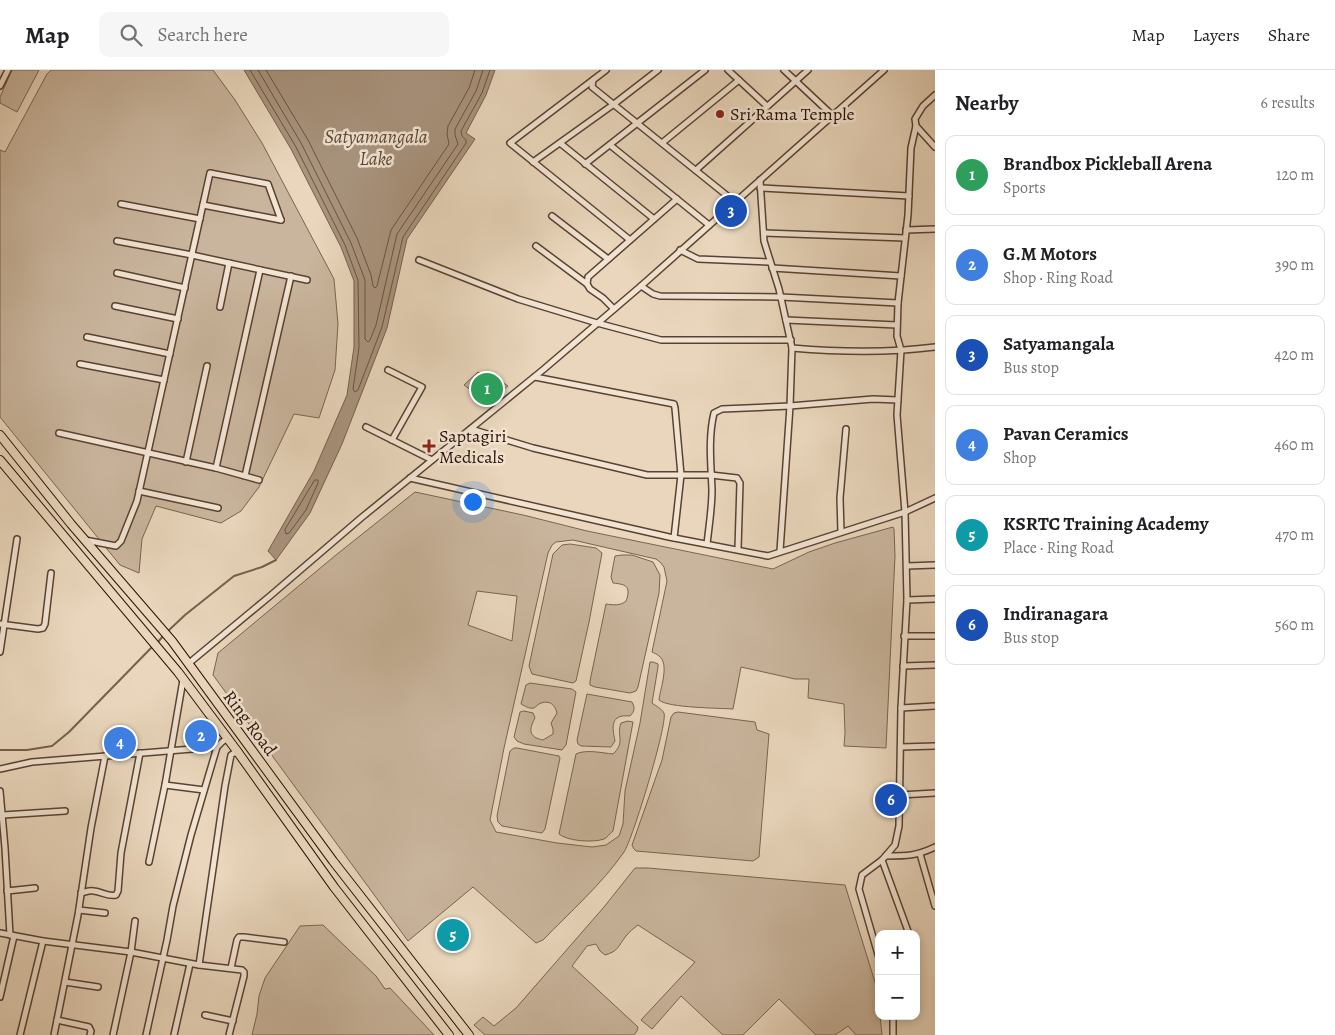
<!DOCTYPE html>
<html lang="en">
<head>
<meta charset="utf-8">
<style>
  body { margin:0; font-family:Alegreya,serif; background:#f6f6f6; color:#202124 }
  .controls { position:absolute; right:15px; bottom:15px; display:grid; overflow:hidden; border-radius:10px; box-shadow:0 2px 8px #0003 }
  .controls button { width:45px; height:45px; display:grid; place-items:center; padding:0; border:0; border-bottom:1px solid #e0e0e0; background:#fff; color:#202124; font:25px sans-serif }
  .you { position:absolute; left:472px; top:431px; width:18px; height:18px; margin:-12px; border:4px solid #fff; border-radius:50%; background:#1a73e8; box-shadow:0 0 0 8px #1a73e833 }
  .badge { display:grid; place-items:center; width:32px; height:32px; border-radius:50%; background:#7c3aed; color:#fff; font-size:16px; font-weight:700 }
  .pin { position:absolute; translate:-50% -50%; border:2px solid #fff; box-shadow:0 1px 5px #0006 }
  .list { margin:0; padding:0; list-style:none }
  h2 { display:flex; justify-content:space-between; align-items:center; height:65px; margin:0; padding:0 20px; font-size:21px }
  h2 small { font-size:16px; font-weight:400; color:#757577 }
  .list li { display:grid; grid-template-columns:32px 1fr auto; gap:15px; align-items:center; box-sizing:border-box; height:80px; margin:0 10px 10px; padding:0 10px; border:1px solid #e0e0e0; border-radius:10px }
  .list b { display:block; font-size:19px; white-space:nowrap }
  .list p { margin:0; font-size:16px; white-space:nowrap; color:#757577 }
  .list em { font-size:16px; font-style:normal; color:#757577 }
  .icon { flex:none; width:28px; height:28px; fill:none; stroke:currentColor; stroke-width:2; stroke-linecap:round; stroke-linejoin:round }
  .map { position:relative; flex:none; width:935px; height:965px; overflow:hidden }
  header { display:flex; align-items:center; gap:30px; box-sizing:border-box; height:70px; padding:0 25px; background:#fff; border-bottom:1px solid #e0e0e0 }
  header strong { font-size:24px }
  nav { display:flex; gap:28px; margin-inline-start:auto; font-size:18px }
  .search { width:350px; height:45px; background:#f6f6f6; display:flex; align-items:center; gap:12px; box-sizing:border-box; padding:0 18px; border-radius:10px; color:#757577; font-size:19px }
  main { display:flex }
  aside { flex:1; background:#fff }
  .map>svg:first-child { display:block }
  .green { fill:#c9b59d; stroke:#7a6350; fill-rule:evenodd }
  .water { fill:#a8937d; stroke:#765f4c }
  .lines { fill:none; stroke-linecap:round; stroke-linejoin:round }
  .shore { stroke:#695240; stroke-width:1 }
  .stream { stroke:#765f4c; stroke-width:2 }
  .street-casing { stroke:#5a4231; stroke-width:8 }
  .primary-casing { stroke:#2a1103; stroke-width:10 }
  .street { stroke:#f1e4d3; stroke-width:5 }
  .primary { stroke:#e9d6bc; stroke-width:8 }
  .poi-dot { fill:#8f2418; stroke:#f1e4d3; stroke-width:2 }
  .labels { text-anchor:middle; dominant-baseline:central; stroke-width:5; stroke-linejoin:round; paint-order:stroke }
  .poi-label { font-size:18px; fill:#2a1103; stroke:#f1e4d3; text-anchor:start }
  .street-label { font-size:18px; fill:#2a1103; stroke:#f1e4d3 }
  .water-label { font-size:19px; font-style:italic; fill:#5c4534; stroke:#f1e4d3 }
</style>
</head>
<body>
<header>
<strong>Map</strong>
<div class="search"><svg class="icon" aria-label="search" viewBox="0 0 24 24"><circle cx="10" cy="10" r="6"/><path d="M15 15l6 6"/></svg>Search here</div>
<nav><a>Map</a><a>Layers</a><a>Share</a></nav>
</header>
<main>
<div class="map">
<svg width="935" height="965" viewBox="0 0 935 965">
  <rect width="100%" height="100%" fill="#e9d6bc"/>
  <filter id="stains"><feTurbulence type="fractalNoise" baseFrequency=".004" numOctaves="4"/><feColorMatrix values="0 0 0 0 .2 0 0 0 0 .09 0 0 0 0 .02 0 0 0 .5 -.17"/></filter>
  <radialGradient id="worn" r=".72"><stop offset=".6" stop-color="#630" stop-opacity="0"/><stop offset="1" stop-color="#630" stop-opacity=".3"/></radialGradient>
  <!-- green -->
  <g class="green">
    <path d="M12 0H39L17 42 0 33V27Z"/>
    <path d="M51 0H213L235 30 262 73 334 209 338 254 335 300 319 348 294 344 259 417 241 441 221 453 156 436 142 469 139 503 120 495 0 347V80L5 82 47 4Z"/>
    <path d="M478 302 494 311 499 310 508 316 488 332 464 315Z"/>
    <path d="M415 422 523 445 587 461 773 499 809 482 835 473 893 457 894 459 895 486 886 678 844 676 845 663 844 634 808 628 809 609H795L741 597 733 639C719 638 668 638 659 630 660 619 670 594 659 586 657 584 654 583 652 582L667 511 664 497 660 492 656 489 573 470 556 472 552 475 548 483 504 678 490 750 496 762 557 773 592 777 606 775 619 766 623 754 625 721 640 653 650 592H653L658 594V597L652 633C656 636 662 639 664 643 668 653 632 771 624 782 602 814 570 842 543 870L536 873 473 817 408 871 213 605 218 583 336 485ZM477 521 517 526 512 571 468 555Z"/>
    <path d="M570 474 596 478 602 483 589 552 576 611 573 613 532 604 529 596 553 484 562 475Z"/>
    <path d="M622 485H632L653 492 660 505 659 523 638 617 636 621 630 623 595 617 590 615V611L606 534C612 535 621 536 626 531 627 529 628 525 628 523 629 514 620 514 613 513L611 507 615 486Z"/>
    <path d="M530 613 572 619 576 622 566 675 562 680 524 674 517 671 514 667 520 642 524 641 533 643 535 648C529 659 528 667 543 670L553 664V659L551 653 557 643C555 635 550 630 541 633 538 634 536 637 534 638 529 639 525 636 521 634L526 615Z"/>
    <path d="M587 624 632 632C635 638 635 641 630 646 610 644 612 657 615 671L611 677 581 676 578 674 577 670Z"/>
    <path d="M678 642 755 652 757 660 769 664 759 787 753 791 636 781 634 779 632 775 662 690 671 647 674 643Z"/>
    <path d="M628 651 633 652 613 761C610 763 607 768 604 769 593 773 567 771 559 764L576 684C586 679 602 683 613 684 626 672 616 665 621 653Z"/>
    <path d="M514 678H517L559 686 560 688 545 759 542 763 502 756 498 752 497 746 510 681Z"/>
    <path d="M635 798H648L845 815 878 922 879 946H880L882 965H856L848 956 835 965H816L779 929 743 965H723L681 926 652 959 641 950 695 892 638 855C634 858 629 862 626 866 618 876 619 881 605 885L600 881 596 874 587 876 572 896 638 957 637 961 634 965H485L474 955 483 947 494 956 516 938 604 837Z"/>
    <path d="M323 855 376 906 385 919 390 918 434 965H252L257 944 259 926 265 908 300 856Z"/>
  </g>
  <!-- water -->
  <path class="water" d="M244 0H495L486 25 466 63 475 69 407 169 387 258 342 374 310 443 276 490 268 481 314 401 347 325 354 277V211L341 177 291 79Z"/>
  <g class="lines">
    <!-- shore -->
    <g class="shore">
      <path d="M250 0 296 77 345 175 358 210 359 278 353 319 355 322 358 320 382 257 403 167 466 73V70L462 66 461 61 482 23 490 0"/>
      <path d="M258 0 301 73 351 173 365 210V269L368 272 370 270 376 255 397 164 458 74 455 65V59L476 21 483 0"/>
      <path d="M266 0 308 70 357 168 371 205 373 216 375 218 377 216 391 160 449 74 447 64 448 56 469 18 475 0"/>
      <path d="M315 410H318V413L306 440 289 463 286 464 285 460Z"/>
    </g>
    <!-- stream -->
    <g class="stream">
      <path d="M167 562 185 545 234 506 262 497 276 490"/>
      <path d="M157 573 164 565"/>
      <path d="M0 680H27L52 676 69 662 153 576"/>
    </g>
    <!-- street casing -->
    <g class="street-casing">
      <g id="street">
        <path d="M606 0 593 10 592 17 735 132"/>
        <path d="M728 0 767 36"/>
        <path d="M784 0 832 45"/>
        <path d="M593 10 510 73 630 170"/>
        <path d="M0 16 8 0"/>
        <path d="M935 25 923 36 915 49 916 56 911 78 908 145 898 233 897 266 901 280 897 345 905 442 935 428"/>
        <path d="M916 56 935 77"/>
        <path d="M560 73 654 149"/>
        <path d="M662 73 739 10"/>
        <path d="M610 75 709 155"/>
        <path d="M533 92 614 34 658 0"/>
        <path d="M585 94 705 0"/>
        <path d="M696 100 808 0"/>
        <path d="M760 110 764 171 779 219 792 278C839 282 888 283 935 277"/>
        <path d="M760 118 909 126"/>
        <path d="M121 134 200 149"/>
        <path d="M203 135 281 150"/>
        <path d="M552 146 608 189"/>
        <path d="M906 160 935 159"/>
        <path d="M764 163 905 168"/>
        <path d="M117 171 192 185 307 210"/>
        <path d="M536 176 587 214"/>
        <path d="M680 180 698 189 770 192"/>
        <path d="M419 190 518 229 597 253 661 270H791"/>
        <path d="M772 198 901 206"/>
        <path d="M117 203 185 218"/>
        <path d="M641 216 653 224 660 226 781 227 898 233"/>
        <path d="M115 236 178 249"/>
        <path d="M220 237 229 193"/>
        <path d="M614 239 603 228 590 219 587 214 588 207 677 129"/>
        <path d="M786 250 897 255"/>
        <path d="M87 267 170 284"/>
        <path d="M80 294 164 310"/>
        <path d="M388 300 422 317 392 370"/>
        <path d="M535 307 674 334 675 338 681 405 674 468"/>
        <path d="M366 357 432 390"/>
        <path d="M471 359 533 378 647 405H711L737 408 740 413 738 479"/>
        <path d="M59 363 216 398 259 410"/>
        <path d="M186 392 207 296"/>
        <path d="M216 398 260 200"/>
        <path d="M245 406 291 206"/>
        <path d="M410 408 669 467 768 486 905 442 907 530 901 638 899 756 895 775 882 790 862 805 859 819 879 888"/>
        <path d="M139 421 218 438"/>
        <path d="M841 462 840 428 846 359"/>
        <path d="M85 470 116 476 121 471 137 431 210 103 268 114 281 150"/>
        <path d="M707 474C709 456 712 438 712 420 711 394 708 368 714 343L722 339 790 336 792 278"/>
        <path d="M780 481 790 336 873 329 898 330"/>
        <path d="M907 496 935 495"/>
        <path d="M907 530 935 529"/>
        <path d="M0 554 38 559 43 558 45 554 51 503"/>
        <path d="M904 566H935"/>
        <path d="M0 582 17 469"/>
        <path d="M188 594 270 526 361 448 544 299 641 216 884 0"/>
        <path d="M903 596 935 595"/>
        <path d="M901 638 935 636"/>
        <path d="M901 677 935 676"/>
        <path d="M0 699 32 692 217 677"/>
        <path d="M165 715 204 720"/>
        <path d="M0 721 5 778 10 865"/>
        <path d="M900 725 935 723"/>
        <path d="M3 745 65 741"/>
        <path d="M920 784 935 836"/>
        <path d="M886 786C907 786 916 786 935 777"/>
        <path d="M882 790 909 864"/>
        <path d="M149 792 165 715 183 610"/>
        <path d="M7 821 35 818"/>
        <path d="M81 823C86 822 89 820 94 821 102 822 109 827 116 825L118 821 121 783 140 683"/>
        <path d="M79 840 105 843"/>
        <path d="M0 863 43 871 131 882 199 895"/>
        <path d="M231 898 237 870 239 867H244L284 872"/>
        <path d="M65 912 98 917"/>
        <path d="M0 927 14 866"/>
        <path d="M205 945 233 951"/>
        <path d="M57 950 89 957 91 961 90 965"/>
        <path d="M20 965 43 871"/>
        <path d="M54 965 78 845 91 758 105 686"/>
        <path d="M113 965 131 882 135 851"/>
        <path d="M146 965 167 870 173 836 191 765 217 677 222 672 228 668"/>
        <path d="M174 965 190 894"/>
        <path d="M229 965 244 906V902L242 900 199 895 225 716 231 685 237 681"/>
        <path d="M893 965V946"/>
      </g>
    </g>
    <!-- primary casing -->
    <g class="primary-casing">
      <g id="primary">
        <path d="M0 365 71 454 172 571 333 791 469 965"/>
        <path d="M0 390 178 602 237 681 334 817 449 965"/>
      </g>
    </g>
    <!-- street -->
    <use href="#street" class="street"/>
    <!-- primary -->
    <use href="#primary" class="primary"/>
  </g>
  <!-- markers -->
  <g class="poi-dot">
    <circle cx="720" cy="44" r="5"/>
    <path d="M426.5 368.5h5v5h5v5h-5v5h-5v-5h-5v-5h5z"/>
  </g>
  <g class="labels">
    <!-- poi labels -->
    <g class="poi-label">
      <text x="730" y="44">Sri Rama Temple</text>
      <text x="439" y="366">Saptagiri<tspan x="439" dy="21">Medicals</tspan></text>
    </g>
    <!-- street labels -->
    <g class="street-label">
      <text transform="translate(250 653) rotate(53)">Ring Road</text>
    </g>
    <!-- water labels -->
    <g class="water-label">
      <text x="376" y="67">Satyamangala<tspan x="376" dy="22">Lake</tspan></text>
    </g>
  </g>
  <rect width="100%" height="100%" filter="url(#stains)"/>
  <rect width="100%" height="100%" fill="url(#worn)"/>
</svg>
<div class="controls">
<button>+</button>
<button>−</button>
</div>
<div class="you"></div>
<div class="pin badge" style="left:487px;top:319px;background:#2e9e5b">1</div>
<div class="pin badge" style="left:201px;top:666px;background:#3f7fe0">2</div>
<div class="pin badge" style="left:731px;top:141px;background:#1a4fb4">3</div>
<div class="pin badge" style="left:120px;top:673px;background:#3f7fe0">4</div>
<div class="pin badge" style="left:453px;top:865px;background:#0f9aa8">5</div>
<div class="pin badge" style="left:891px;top:730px;background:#1a4fb4">6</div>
</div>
<aside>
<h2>Nearby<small>6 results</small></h2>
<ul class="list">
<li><span class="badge" style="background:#2e9e5b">1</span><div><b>Brandbox Pickleball Arena</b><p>Sports</p></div><em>120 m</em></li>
<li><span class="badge" style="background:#3f7fe0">2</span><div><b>G.M Motors</b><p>Shop · Ring Road</p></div><em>390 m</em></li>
<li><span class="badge" style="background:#1a4fb4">3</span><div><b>Satyamangala</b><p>Bus stop</p></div><em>420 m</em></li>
<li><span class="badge" style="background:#3f7fe0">4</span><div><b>Pavan Ceramics</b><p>Shop</p></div><em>460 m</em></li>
<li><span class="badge" style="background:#0f9aa8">5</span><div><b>KSRTC Training Academy</b><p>Place · Ring Road</p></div><em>470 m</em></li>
<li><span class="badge" style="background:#1a4fb4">6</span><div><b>Indiranagara</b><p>Bus stop</p></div><em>560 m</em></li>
</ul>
</aside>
</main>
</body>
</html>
